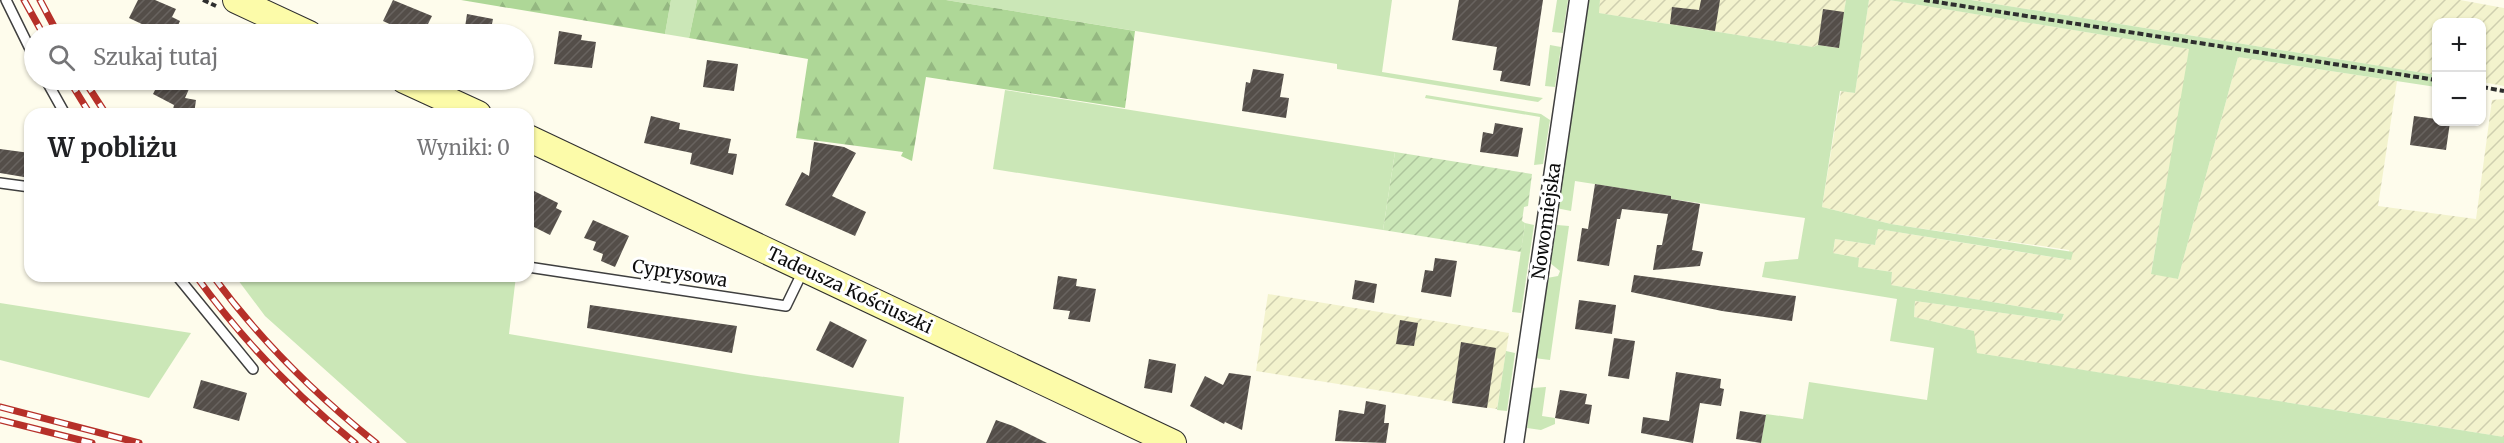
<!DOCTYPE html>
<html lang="pl">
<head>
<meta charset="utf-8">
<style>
  body { margin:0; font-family:Merriweather,serif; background:#f2f2f2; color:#202124 }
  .controls { position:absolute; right:18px; top:18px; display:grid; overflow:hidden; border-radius:12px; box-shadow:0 2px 4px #0004 }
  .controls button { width:54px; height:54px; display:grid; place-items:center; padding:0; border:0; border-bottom:2px solid #e0e0e0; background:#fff; color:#202124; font:30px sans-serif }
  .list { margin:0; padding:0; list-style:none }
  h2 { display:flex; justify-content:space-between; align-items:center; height:78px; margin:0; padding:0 24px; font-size:26px }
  h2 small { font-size:20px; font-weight:400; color:#757577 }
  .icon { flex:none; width:33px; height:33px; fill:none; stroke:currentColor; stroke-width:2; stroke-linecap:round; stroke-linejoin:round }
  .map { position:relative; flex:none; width:2504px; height:443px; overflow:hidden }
  .search { position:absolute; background:#fff; box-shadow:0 2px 4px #0004; left:24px; top:24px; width:510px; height:66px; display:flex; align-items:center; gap:15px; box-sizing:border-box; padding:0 21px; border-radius:33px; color:#757577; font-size:22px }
  .panel { position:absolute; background:#fff; box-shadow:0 2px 4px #0004; left:24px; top:108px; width:510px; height:174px; border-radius:18px }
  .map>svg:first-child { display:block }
  .farmland { fill:url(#farmland-furrows) }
  .grass { fill:#cbe7b7 }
  .forest { fill:url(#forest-firs) }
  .garden { fill:url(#garden-furrows) }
  .building { fill:url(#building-hatch) }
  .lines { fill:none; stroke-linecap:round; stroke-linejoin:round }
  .lane-casing { stroke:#3f3f3f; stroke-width:12 }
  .street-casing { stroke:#3f3f3f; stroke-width:21 }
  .secondary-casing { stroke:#2e2e2e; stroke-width:28 }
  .path { stroke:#2e2e2e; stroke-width:4; stroke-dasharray:6 3; stroke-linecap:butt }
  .lane { stroke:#fff; stroke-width:9 }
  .street { stroke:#fff; stroke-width:18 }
  .secondary { stroke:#fcfba9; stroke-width:26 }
  .rail-casing { stroke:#b63029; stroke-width:7 }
  .rail { stroke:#fff; stroke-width:4.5; stroke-dasharray:14; stroke-linecap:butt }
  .labels { text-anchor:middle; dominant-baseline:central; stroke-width:6; stroke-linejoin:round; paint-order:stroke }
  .street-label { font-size:18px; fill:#0c0c0c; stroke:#fff }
</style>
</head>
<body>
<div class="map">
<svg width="2504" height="443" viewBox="0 0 2504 443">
  <defs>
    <pattern id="farmland-furrows" width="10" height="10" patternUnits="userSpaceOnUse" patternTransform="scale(1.5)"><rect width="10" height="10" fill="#f3f3cd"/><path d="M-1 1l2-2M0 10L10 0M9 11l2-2" fill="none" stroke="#cfcfaf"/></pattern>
    <pattern id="forest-firs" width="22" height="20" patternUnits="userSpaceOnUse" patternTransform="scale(1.5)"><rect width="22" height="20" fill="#aed797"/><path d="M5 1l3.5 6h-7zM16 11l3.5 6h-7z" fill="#94b781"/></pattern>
    <pattern id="garden-furrows" width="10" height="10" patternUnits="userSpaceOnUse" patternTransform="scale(1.5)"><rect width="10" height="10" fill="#cbe7b7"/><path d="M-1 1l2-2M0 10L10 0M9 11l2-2" fill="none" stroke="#adc59c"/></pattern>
    <pattern id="building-hatch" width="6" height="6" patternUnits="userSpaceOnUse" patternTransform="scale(1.5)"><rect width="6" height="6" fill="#544e49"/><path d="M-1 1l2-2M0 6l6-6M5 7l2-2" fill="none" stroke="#68635f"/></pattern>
  </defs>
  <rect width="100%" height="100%" fill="#fefcec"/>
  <!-- farmland -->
  <g class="farmland">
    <path d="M1600 0H1846L1839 48 1818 45 1813 47 1598 13Z"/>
    <path d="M1869 0H1889L2190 49 2151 273 2178 279 2238 57 2397 81 2378 206 2476 219 2492 100 2504 99V437L1976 353 1973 331 1914 317 1915 301 2061 321 2064 314 1891 285 1892 272 1857 267 1859 258 1833 253 1835 239 1875 245 1878 229 2070 260 2069 250 1891 224 1822 207 1841 91 1855 93Z"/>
    <path d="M1971 0H2460L2504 8V86L2482 82V22H2436V75Z"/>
    <path d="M1268 294 1509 333 1497 409 1256 371Z"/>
  </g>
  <!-- grass -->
  <g class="grass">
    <path d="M671 0H697L689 38 665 34Z"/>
    <path d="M946 0H1392L1382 72 1543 98 1538 102 1337 69V64Z"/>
    <path d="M1557 0H1568L1563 33 1552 32Z"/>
    <path d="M1588 0H1600L1599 13 1813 47 1818 45 1838 48 1846 0H1869L1855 93 1840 91 1822 207 1891 224 2073 252 2071 260 1878 229 1875 245 1835 239 1833 253 1859 258 1858 267 1892 272 1891 285 2064 314 2061 321 1915 301 1914 317 1974 331 1977 353 2504 437V443H1761L1766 414 1803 419 1809 382 1927 400 1934 348 1890 341 1897 299 1762 277 1765 262 1798 259 1805 218 1671 199V196L1575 181 1571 211 1556 208Z"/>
    <path d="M1889 0H1971L2436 75V87L2238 57 2178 279 2151 274 2189 49Z"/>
    <path d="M1550 45 1561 47 1555 87 1545 86Z"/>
    <path d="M1005 90 1395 152 1383 230 993 169Z"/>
    <path d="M1426 95 1541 114 1550 120 1543 164 1534 165 1540 117 1425 98Z"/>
    <path d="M1525 223 1534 225 1521 313 1512 312Z"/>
    <path d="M1557 225 1569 226 1550 360 1534 358 1547 278 1558 276 1560 271 1550 263Z"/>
    <path d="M235 276H516L509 334 744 374 904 397 899 443H407L265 316Z"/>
    <path d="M0 303 191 333 149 398 0 360Z"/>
    <path d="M1506 351 1515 353 1507 411 1497 410Z"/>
    <path d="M1546 387 1542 416 1555 418V424L1541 430 1527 428 1532 388Z"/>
  </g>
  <!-- forest -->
  <g class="forest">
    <path d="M461 0H671L665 34Z"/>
    <path d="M697 0H946L1135 31 1125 108 926 77 912 161 901 156 903 152 796 138 808 59 689 38Z"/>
  </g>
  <!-- garden -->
  <path class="garden" d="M1395 152 1532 174 1528 206 1524 207 1522 221 1525 223 1521 252 1383 230Z"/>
  <!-- building -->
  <g class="building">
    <path d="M138 0H155L176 9 172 17 180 21 174 34H163L129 18Z"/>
    <path d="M393 0 432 16 423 34H411L383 21Z"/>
    <path d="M1459 0H1543L1530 86 1500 81 1502 71 1493 70 1497 47 1452 40Z"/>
    <path d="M1701 0H1720L1715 31 1670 24 1672 7 1699 10Z"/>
    <path d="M1823 9 1844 12 1839 48 1818 45Z"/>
    <path d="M467 14 493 19 490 34H464Z"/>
    <path d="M559 31 582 35 581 40 596 42 592 68 554 64Z"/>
    <path d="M707 60 738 64 734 91 703 87Z"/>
    <path d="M1253 69 1284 74 1280 97 1289 98 1286 118 1242 111 1246 82 1250 83Z"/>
    <path d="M160 80H193L185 98 196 100 194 114H172L174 105 153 94Z"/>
    <path d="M651 116 680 123 679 129 731 139 728 153 737 154 733 175 690 164 692 153 644 143Z"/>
    <path d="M2414 116 2436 119V122H2450L2446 150 2410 145Z"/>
    <path d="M1495 123 1523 128 1518 157 1480 152 1483 132 1493 134Z"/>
    <path d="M814 142 844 147 856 153 832 196 866 212 855 236 785 205 802 172 809 176Z"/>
    <path d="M0 149 30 153V178L0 173Z"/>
    <path d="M1595 184 1671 196V199L1700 204 1692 250 1703 252 1700 266 1653 270 1657 245H1662L1668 214 1622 209 1620 219H1617L1609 266 1577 261 1582 228 1588 229Z"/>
    <path d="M528 188 558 203 556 208 562 211 550 235 528 224Z"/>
    <path d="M593 220 629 236 615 267 601 261 603 254 593 250 596 242 584 238Z"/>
    <path d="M1435 258 1457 261 1451 297 1421 292 1425 270 1433 271Z"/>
    <path d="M1634 275 1796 296 1792 321 1722 311 1631 292Z"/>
    <path d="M1058 276 1077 279 1076 286 1096 289 1090 322 1068 319 1070 311 1053 309Z"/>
    <path d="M1355 280 1377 284 1374 303 1352 299Z"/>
    <path d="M1579 300 1616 305 1612 334 1575 329Z"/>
    <path d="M590 305 737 326 732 353 587 328Z"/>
    <path d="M1400 320 1418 323 1414 346 1396 344Z"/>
    <path d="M830 321 867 340 853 368 816 350Z"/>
    <path d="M1614 338 1635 341 1629 379 1608 376Z"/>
    <path d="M1461 342 1496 348 1487 408 1452 403Z"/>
    <path d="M1149 359 1176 364 1172 393 1144 388Z"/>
    <path d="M1676 372 1721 379 1720 388 1724 389 1721 406 1700 403 1693 443 1641 433 1643 417 1669 421Z"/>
    <path d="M1229 373 1251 376 1242 430 1225 422 1224 424 1190 406 1205 376 1223 385Z"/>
    <path d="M201 380 247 393 239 421 193 408Z"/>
    <path d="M1560 390 1587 394 1585 404 1592 405 1589 424 1555 418Z"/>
    <path d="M1366 401 1386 405 1384 423H1389L1386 443 1335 441 1339 410 1364 414Z"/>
    <path d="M1740 411 1766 415 1761 443 1736 439Z"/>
    <path d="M996 420 1013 426 1047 443H986Z"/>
  </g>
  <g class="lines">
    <!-- lane casing -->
    <g class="lane-casing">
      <g id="lane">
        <path d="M6 0 34 57"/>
        <path d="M46 80 65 114"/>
        <path d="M0 183 30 187"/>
        <path d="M528 267 786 306 803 271"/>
        <path d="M177 276 253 369"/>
      </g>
    </g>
    <!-- street casing -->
    <g class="street-casing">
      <path id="street" d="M1514 443 1579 0"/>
    </g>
    <!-- secondary casing -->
    <g class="secondary-casing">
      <g id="secondary">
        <path d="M236 0 309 34"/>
        <path d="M404 80 478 114"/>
        <path d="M528 138 1173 443"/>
      </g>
    </g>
    <!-- path -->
    <g class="path">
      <path d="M203 0 216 6"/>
      <path d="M1924 0 2436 80"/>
      <path d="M370 80 383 86"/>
      <path d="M2482 87 2504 91"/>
    </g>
    <!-- lane -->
    <use href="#lane" class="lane"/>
    <!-- street -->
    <use href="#street" class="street"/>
    <!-- secondary -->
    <use href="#secondary" class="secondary"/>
    <!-- rail casing -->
    <g class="rail-casing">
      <g id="rail">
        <path d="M24 0 43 34"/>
        <path d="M40 0 58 34"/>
        <path d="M69 80 90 114"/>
        <path d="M84 80 106 114"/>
        <path d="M196 276C241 338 295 395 355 443"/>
        <path d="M213 276C259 339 316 395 376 443"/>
        <path d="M0 407 139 443"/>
        <path d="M0 420 92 443"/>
      </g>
    </g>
    <!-- rail -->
    <use href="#rail" class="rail"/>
  </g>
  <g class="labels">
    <!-- street labels -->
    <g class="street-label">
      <text transform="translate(1546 221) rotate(-82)">Nowomiejska</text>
      <text transform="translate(680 273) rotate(9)">Cyprysowa</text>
      <text transform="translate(850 290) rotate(25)">Tadeusza Kościuszki</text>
    </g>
  </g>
</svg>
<div class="controls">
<button>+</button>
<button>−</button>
</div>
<div class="search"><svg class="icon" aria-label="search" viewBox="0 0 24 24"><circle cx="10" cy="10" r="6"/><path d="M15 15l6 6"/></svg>Szukaj tutaj</div>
<section class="panel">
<h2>W pobliżu<small>Wyniki: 0</small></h2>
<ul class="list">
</ul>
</section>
</div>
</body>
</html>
